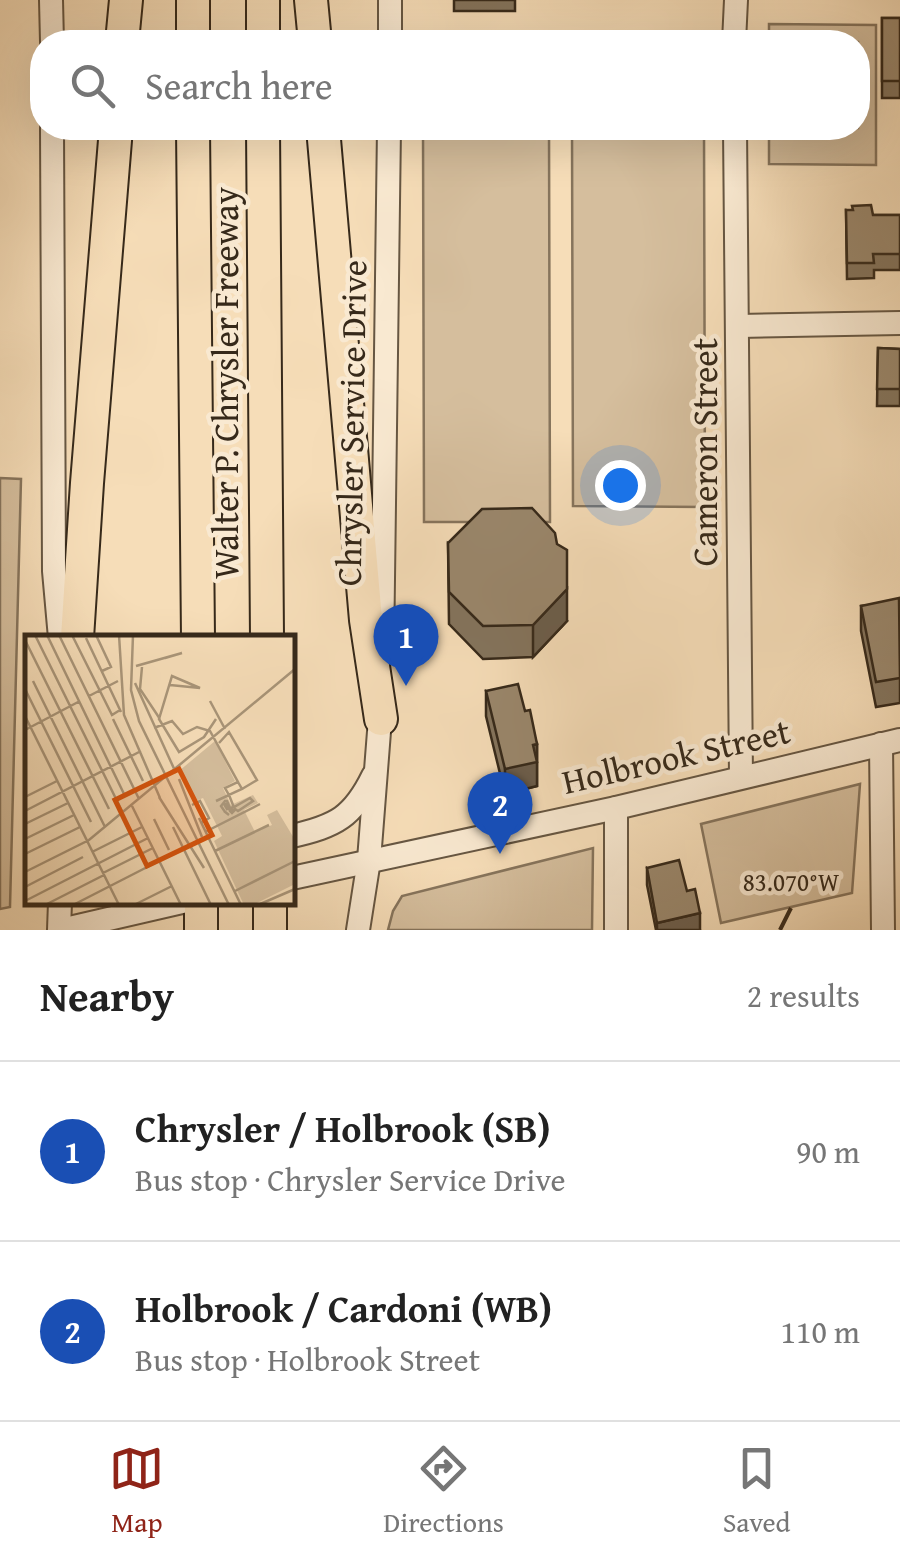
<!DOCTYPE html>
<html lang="en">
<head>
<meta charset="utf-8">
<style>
  body { margin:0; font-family:"Gentium Book Plus",serif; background:#f2f2f2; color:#222 }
  .you { position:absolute; left:620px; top:485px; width:35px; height:35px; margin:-25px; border:8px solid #fff; border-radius:50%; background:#1a73e8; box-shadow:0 0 0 15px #1a73e833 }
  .badge { display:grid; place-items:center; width:65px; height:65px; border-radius:50%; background:#8f2418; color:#fff; font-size:32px; font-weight:700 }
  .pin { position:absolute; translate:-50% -82px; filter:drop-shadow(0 2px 5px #0008) }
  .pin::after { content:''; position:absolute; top:52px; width:35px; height:30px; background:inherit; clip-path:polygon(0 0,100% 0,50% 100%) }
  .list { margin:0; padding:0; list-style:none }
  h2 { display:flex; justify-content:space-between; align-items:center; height:130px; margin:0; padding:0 40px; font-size:42px }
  h2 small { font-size:32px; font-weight:400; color:#767676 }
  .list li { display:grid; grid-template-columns:65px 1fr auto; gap:30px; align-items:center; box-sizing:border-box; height:180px; padding:0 40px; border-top:2px solid #e0e0e0 }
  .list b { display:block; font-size:38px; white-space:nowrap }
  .list p { margin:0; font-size:32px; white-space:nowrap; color:#767676 }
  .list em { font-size:32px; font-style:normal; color:#767676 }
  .icon { flex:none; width:55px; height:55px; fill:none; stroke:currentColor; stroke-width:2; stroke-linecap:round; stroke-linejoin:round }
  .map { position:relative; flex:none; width:900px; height:930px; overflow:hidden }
  .search { position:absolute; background:#fff; box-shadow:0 10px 40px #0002; left:30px; right:30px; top:30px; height:110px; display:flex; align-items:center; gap:25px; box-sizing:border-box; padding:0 35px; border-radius:40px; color:#767676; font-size:38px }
  .sheet { height:490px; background:#fff }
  nav { display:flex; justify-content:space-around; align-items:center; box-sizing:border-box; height:140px; border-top:2px solid #e0e0e0; background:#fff; font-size:28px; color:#767676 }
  nav a { display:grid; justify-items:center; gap:5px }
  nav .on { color:#8f2418 }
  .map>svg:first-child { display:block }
  .grass { fill:#d5be9d; stroke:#86745c; stroke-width:2.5 }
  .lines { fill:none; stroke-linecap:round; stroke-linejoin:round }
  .minor-casing { stroke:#665642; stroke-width:26 }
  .highway-casing { stroke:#36291a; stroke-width:36 }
  .minor { stroke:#f9e9d1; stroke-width:22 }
  .highway { stroke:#f6ddb8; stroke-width:32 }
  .wall { fill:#84745d; stroke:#36291a; stroke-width:2.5 }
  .shaded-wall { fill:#6c5e4c; stroke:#36291a; stroke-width:2.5 }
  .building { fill:#9a876c; stroke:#36291a; stroke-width:2.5 }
  .ticks { fill:none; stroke:#36291a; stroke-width:4 }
  .labels { text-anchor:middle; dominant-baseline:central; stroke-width:9; stroke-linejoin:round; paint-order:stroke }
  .street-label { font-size:35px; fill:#36291a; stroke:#f9e9d1 }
  .inset-road { fill:none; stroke:#a99579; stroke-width:2.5 }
  .view { fill:#d6540d; fill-opacity:0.15; stroke:#d6540d; stroke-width:5 }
  .inset-edge { fill:none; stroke:#36291a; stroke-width:5 }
  .ticks-label { font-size:25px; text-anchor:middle; fill:#36291a; stroke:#f9e9d1; stroke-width:9; stroke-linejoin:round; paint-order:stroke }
</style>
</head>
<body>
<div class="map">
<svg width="900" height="930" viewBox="0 0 900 930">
  <rect width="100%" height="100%" fill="#f6ddb8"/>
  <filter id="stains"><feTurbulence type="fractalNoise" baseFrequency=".002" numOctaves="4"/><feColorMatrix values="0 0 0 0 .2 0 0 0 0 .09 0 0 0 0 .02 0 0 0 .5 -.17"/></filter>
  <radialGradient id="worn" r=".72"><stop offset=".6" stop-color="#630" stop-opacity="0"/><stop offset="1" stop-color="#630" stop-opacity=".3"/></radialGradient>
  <!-- grass -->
  <g class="grass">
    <path d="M769 24 876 25V165L769 164V128H858V42H769Z"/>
    <path d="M423 128H549L550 522H424Z"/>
    <path d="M572 128H704L705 507 573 506Z"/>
    <path d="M0 478 21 479 10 907 0 909Z"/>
    <path d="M860 784 852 893 721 923 701 824Z"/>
    <path d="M593 848 592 930H388L393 911 402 896Z"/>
  </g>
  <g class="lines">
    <!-- minor casing -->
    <g class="minor-casing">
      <g id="minor">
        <path d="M51 0 52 42"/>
        <path d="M390 42V0"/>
        <path d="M734 42 736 0"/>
        <path d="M52 128 54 571 60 638"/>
        <path d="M735 128 741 777"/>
        <path d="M739 326 900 323"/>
        <path d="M382 654 389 128"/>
        <path d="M881 744 883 930"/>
        <path d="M616 808V930"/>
        <path d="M292 836C336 826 353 817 373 776"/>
        <path d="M292 878 616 808 900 740"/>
        <path d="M59 930 60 902"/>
        <path d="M61 930 182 902"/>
        <path d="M358 930 369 860 381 706"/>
      </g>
    </g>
    <!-- highway casing -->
    <g class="highway-casing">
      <g id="highway">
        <path d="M193 0V42"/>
        <path d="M263 0V42"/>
        <path d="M311 0 315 42"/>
        <path d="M122 42 126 0"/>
        <path d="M193 128 198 638"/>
        <path d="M263 128 267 638"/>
        <path d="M323 128 366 620 381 719"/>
        <path d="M77 638 87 483 116 128"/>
        <path d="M201 902V930"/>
        <path d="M270 902V930"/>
      </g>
    </g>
    <!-- minor -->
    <use href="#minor" class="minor"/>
    <!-- highway -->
    <use href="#highway" class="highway"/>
  </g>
  <!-- wall -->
  <g class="wall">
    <rect x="454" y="0" width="61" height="11"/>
    <rect x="882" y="18" width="18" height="80"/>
    <path d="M846 210 873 215H900V270H874V278L847 279Z"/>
    <path d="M878 348 900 349V406H877Z"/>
    <path d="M448 543 567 621 533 657 483 659 449 624Z"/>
    <path d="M900 603V703L876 707 861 631V606Z"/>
    <path d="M486 691 525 711 537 744V786L505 794 486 716Z"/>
    <path d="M647 868 687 891 700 930H656L647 885Z"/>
  </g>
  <!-- shaded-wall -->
  <g class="shaded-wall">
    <path d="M567 589V621L533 657V625Z"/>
    <path d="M537 744V786L505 794V769L533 745Z"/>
    <path d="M700 913V930H657V923Z"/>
  </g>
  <!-- building -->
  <g class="building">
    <rect x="882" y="18" width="18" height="63"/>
    <path d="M871 205 873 215H900V254H873L874 263H847L846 210H853L852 206Z"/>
    <path d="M878 348 900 349V389H877Z"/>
    <path d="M532 508 555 533 557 544 567 550V589L533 625 483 626 449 592 448 543 482 509Z"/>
    <path d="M899 598 900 678 876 682 861 606Z"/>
    <path d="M518 684 525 711 530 710 537 744 533 745 537 762 505 769 486 691Z"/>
    <path d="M679 860 687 891 695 889 700 913 657 923 647 868Z"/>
  </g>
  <!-- ticks -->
  <path class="ticks" d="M780 930 791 908"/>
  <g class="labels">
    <!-- street labels -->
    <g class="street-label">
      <text transform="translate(225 383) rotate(-90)">Walter P. Chrysler Freeway</text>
      <text transform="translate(351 423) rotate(-89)">Chrysler Service Drive</text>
      <text transform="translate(704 452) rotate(-90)">Cameron Street</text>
      <text transform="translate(676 756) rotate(-13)">Holbrook Street</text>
    </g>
  </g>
  <!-- overview -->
  <g transform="translate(25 635)">
    <rect width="270" height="270" fill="#f6ddb8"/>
    <path d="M190 106 210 146 198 153 206 170 228 160 233 168 219 175 230 197 247 190 242 180 252 175 270 205V249L228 270H219L189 206 197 201 178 163 168 167 154 136Z" fill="#d5be9d"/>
    <path class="inset-road" d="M10 0 98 178M22 0 100 161M34 0 114 164M47 0 87 80 95 75M71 0 86 32 77 36M94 0 99 80 135 163M108 0 106 55 114 86 204 270M61 3 96 77M0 5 84 174M111 31 157 18 140 23M117 32 115 54 135 84M8 46 80 192M110 48 151 138M145 50 175 53 147 41 134 84 154 117 179 102 191 84M0 54 66 187M64 61 93 46M185 66 200 94M0 81 94 270M88 84 118 146M129 93 147 86 158 99 172 92 185 96 213 147 200 153 204 160 217 154 213 147M0 95 55 66M194 108 204 97 232 145 217 154M154 144 177 202M0 162 32 146M134 162 179 233M191 166 204 160 208 170 210 174 213 176 228 166 225 163 209 172 205 173H204L202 174 199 169H201L204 173 205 176 207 178 209 176 205 173 202 166H200L196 171 200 177 204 180 199 176M167 170 175 166 184 183 176 188M107 171 156 270M0 176 116 116M174 183 216 270M129 184 144 215M0 189 43 168M148 192 186 270M180 197 235 169M0 204 49 180M190 216 244 190M67 217 117 192M0 219 55 192M0 237 64 205 270 34M78 238 128 213M0 252 58 222M210 256 270 226M0 266 123 203M20 270 79 240M48 270 134 226M109 270 147 251M233 270 270 254"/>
    <path class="view" d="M154 134 187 200 122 231 90 165Z"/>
    <rect width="270" height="270" class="inset-edge"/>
  </g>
  <g class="ticks-label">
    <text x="791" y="891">83.070°W</text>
  </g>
  <rect width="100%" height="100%" filter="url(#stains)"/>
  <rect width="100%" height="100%" fill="url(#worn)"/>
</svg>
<div class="you"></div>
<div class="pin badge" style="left:406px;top:686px;background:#1a4fb4">1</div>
<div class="pin badge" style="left:500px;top:854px;background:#1a4fb4">2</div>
<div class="search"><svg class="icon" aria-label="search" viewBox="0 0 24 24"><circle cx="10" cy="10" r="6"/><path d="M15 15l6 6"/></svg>Search here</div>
</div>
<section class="sheet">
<h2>Nearby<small>2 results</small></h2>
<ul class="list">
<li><span class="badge" style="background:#1a4fb4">1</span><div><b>Chrysler / Holbrook (SB)</b><p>Bus stop · Chrysler Service Drive</p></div><em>90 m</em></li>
<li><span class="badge" style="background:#1a4fb4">2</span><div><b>Holbrook / Cardoni (WB)</b><p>Bus stop · Holbrook Street</p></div><em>110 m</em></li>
</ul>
</section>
<nav>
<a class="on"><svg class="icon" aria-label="map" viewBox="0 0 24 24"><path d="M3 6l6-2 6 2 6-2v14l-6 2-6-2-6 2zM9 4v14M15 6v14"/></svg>Map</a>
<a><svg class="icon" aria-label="directions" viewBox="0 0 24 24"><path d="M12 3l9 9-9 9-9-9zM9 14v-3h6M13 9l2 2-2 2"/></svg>Directions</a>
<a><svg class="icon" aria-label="saved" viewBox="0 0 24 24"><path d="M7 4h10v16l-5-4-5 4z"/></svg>Saved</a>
</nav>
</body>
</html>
